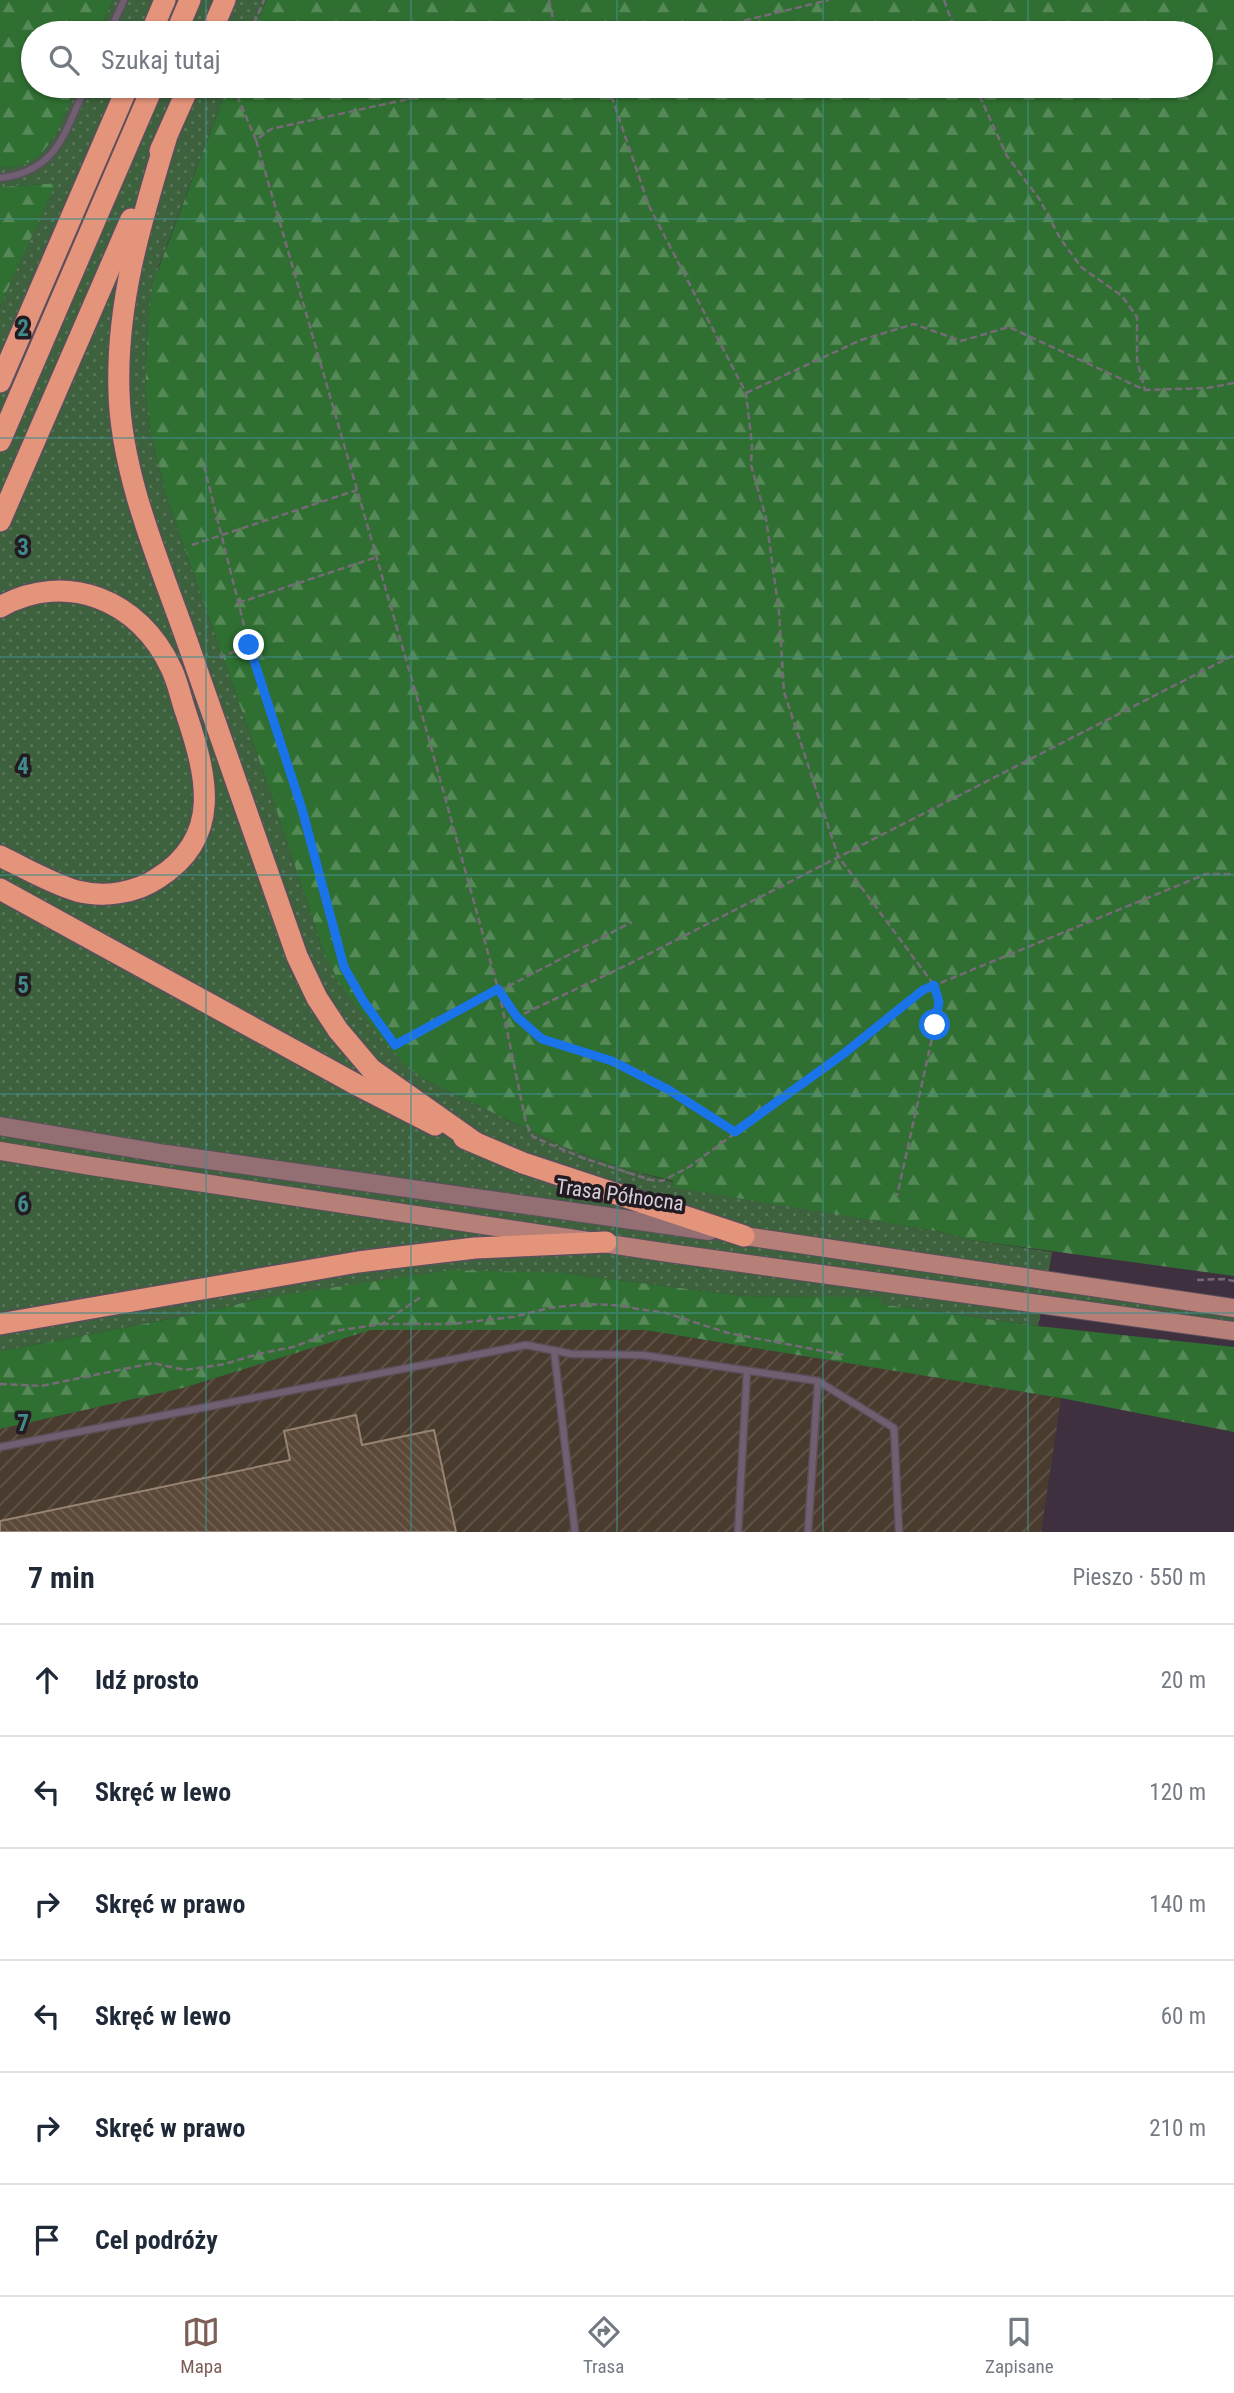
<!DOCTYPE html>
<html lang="pl">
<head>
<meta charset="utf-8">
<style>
  body { margin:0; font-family:"Roboto Condensed",sans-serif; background:#f6f6f7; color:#1f2937 }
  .stop { position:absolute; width:21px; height:21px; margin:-16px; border:5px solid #1a73e8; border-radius:50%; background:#fff }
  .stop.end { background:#1a73e8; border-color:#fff; box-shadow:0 2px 7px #0008 }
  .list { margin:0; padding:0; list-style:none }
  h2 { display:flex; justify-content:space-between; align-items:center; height:91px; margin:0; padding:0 28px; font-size:30px }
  h2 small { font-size:23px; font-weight:400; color:#747a83 }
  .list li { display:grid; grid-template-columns:46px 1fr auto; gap:21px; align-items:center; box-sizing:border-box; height:112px; padding:0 28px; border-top:2px solid #e0e1e3 }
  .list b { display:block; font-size:26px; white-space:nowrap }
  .list em { font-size:23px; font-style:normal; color:#747a83 }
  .icon { flex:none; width:38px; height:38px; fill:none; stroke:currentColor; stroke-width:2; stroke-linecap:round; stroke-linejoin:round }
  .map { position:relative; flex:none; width:1234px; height:1532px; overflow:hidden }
  .search { position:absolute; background:#fff; box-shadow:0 2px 5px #0004; left:21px; right:21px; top:21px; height:77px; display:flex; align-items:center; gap:18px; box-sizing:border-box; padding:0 24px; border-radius:38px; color:#747a83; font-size:26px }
  .sheet { height:763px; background:#fff }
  nav { display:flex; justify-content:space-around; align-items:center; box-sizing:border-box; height:98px; border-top:2px solid #e0e1e3; background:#fff; font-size:19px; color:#747a83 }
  nav a { display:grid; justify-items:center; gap:4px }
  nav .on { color:#7e5f58 }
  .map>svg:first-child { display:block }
  .industrial { fill:url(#industrial-furrows) }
  .green { fill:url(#green-dots) }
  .forest { fill:url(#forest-firs) }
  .building { fill:url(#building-back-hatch); stroke:#978372; stroke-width:2 }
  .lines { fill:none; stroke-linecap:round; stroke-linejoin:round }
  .lane-casing { stroke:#5b4f5c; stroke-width:9 }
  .secondary-casing { stroke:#5b4f5c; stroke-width:20 }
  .primary-casing { stroke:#5b4f5c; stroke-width:20 }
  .highway-casing { stroke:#5b4f5c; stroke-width:24 }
  .path { stroke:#776a78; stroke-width:2.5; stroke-dasharray:7 3.5; stroke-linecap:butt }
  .lane { stroke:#705f71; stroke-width:6 }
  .secondary { stroke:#936f74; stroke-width:18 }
  .primary { stroke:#b67f78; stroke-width:18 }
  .highway { stroke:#e5947c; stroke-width:21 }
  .route { stroke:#1a73e8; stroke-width:9 }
  .grid { fill:none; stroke:#418c89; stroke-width:2; stroke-opacity:0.55 }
  .labels { text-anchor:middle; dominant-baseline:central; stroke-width:7; stroke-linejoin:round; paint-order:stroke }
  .street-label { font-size:21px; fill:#d8ced9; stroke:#221b22 }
  .grid-label { font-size:23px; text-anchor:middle; font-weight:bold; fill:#418c89; stroke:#221b22; stroke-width:7; stroke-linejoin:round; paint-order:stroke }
</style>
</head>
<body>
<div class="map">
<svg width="1234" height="1532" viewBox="0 0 1234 1532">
  <defs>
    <pattern id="industrial-furrows" width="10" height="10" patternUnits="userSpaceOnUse" patternTransform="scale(1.75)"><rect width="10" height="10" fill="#493b2d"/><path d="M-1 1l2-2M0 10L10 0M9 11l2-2" fill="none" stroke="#62564b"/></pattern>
    <pattern id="green-dots" width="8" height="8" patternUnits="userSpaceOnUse" patternTransform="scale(1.75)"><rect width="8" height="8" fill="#3c613c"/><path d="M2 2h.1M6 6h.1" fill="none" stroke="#577658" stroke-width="1.8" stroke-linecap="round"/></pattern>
    <pattern id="forest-firs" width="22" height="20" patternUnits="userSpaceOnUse" patternTransform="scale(1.75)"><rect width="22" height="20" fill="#2f6f31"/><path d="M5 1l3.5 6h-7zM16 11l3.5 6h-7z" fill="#568958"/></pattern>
    <pattern id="building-back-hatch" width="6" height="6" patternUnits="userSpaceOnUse" patternTransform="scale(1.75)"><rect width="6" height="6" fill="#5a4838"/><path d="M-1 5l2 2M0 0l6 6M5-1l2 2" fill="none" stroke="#716154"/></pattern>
  </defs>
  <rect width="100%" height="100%" fill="#3f3040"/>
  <!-- industrial -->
  <path class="industrial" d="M371 1330H645L1061 1398 1041 1532H0V1429L183 1388Z"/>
  <!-- green -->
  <g class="green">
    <path d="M113 0H267L252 33H98Z"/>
    <path d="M75 86H228L158 268 148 317 145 389 150 431 166 495 273 800 324 953 425 1080 564 1147 619 1167 673 1182 672 1186 941 1232 971 1240 1052 1252 1046 1287 1234 1314V1324L1044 1298 1038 1326 881 1304V1298L743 1296 564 1273 268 1297 196 1314 0 1351V306L55 183 0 187V168L26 164 51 141Z"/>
  </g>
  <!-- forest -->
  <g class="forest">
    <path d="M0 0H113L98 33H33V86H75C64 112 55 150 27 163 19 167 8 167 0 168Z"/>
    <path d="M267 0H1234V1276L971 1240 941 1232 672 1187 673 1181 619 1167 564 1147 425 1080 403 1063 389 1047 341 986 324 953 273 800 166 495 150 431 145 389 148 317 154 280 228 86H1201V33H252Z"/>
    <path d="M56 183 0 306V187Z"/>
    <path d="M452 1270 564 1273 743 1296 881 1297V1304L1038 1326 1234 1347V1432L1061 1398 645 1330H371L183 1388 0 1429V1351L196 1314 268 1297Z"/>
  </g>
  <!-- building -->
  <path class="building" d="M356 1415 362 1445 434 1430 456 1532H0V1521L290 1460 284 1431Z"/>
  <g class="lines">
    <!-- lane casing -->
    <g class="lane-casing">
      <g id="lane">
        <path d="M109 33 124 0"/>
        <path d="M0 178C58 171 64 133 86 86"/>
        <path d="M554 1350 575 1532"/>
        <path d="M818 1381 894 1428 899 1532"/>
        <path d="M0 1447 526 1345 572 1354 642 1355 818 1381 808 1532"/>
        <path d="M738 1532 747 1371"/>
      </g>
    </g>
    <!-- secondary casing -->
    <g class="secondary-casing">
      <path id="secondary" d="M0 1126 166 1154 709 1231"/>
    </g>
    <!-- primary casing -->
    <g class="primary-casing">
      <g id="primary">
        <path d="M0 1151 91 1166 669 1253 1234 1331"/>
        <path d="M744 1236 1234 1308"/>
      </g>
    </g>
    <!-- highway casing -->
    <g class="highway-casing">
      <g id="highway">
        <path d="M151 33 165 0"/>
        <path d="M176 33 190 0"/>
        <path d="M211 33 225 0"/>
        <path d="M166 139C141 222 116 303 119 392 121 475 160 564 187 641 224 746 261 851 297 956L317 998 338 1030 371 1069 476 1143"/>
        <path d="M160 151 189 86"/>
        <path d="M0 382 128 86"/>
        <path d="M0 441 153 86"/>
        <path d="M0 521 131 219"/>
        <path d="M0 607C66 570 140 600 171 668 178 682 181 699 186 713 207 776 223 837 158 878 136 893 104 898 77 891 50 883 25 868 0 856"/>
        <path d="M0 889 359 1086 435 1125"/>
        <path d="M464 1138 523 1163 744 1236"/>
        <path d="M0 1324 358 1262 475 1248 606 1242"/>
      </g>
    </g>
    <!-- path -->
    <g class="path">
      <path d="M549 0 556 33"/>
      <path d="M944 0 956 33"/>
      <path d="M250 33 264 0"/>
      <path d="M693 33 829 0"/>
      <path d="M233 86 256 140"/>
      <path d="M468 86 271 129 256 140 425 725 498 989 517 1017 633 962 1234 655"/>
      <path d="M608 86 649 206 746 393 752 445 751 465 766 518 779 612 784 692 838 856 934 985 938 1002 935 1025 897 1196"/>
      <path d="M975 86 1007 156 1040 200 1060 238 1081 267 1122 296 1137 317V360L1145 390"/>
      <path d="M746 393 861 340 914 324 961 341 1009 327 1145 390 1207 388 1234 383"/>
      <path d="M204 466 249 645 220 658"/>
      <path d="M192 545 357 490"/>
      <path d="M238 603 377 557"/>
      <path d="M249 645 302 809 344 967 364 1002 395 1045 632 922"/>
      <path d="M499 991 526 1123 533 1137 583 1158 651 1180 662 1181 689 1167 842 1055 923 990 1206 874H1234"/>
      <path d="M517 1017 542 1039 612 1061 669 1091 735 1132"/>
      <path d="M1197 1280 1224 1279 1234 1281"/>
      <path d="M382 1324H451L513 1317 549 1308 584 1304 613 1305 666 1313 728 1333 844 1355"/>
      <path d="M0 1384 41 1386 153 1363 185 1370 225 1364 258 1354 293 1347 335 1331 382 1324 422 1296"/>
    </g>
    <!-- lane -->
    <use href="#lane" class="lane"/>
    <!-- secondary -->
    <use href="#secondary" class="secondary"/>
    <!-- primary -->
    <use href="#primary" class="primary"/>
    <!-- highway -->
    <use href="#highway" class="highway"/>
  </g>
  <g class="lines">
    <!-- route -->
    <path class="route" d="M249 645 302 809 344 967 364 1002 395 1045 498 989 517 1017 542 1039 612 1061 669 1090 735 1132 842 1055 923 990 934 985 939 1002 935 1025"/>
  </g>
  <!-- grid -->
  <path class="grid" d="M206 0V33M411 0V33M617 0V33M823 0V33M1028 0V33M206 86V1532M411 86V1532M617 86V1532M823 86V1532M1028 86V1532M0 219H1234M0 438H1234M0 657H1234M0 875H1234M0 1094H1234M0 1313H1234"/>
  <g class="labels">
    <!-- street labels -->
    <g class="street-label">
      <text transform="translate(620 1195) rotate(8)">Trasa Północna</text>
    </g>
  </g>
  <g class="grid-label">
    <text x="23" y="336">2</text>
    <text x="23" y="555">3</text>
    <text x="23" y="774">4</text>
    <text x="23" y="993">5</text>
    <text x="23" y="1212">6</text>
    <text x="23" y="1431">7</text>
  </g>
</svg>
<div class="stop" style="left:935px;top:1025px"></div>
<div class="stop end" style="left:249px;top:645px"></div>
<div class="search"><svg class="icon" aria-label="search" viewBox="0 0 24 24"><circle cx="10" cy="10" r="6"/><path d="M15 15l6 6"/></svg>Szukaj tutaj</div>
</div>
<section class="sheet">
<h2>7 min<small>Pieszo · 550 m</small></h2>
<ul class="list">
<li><svg class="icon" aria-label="ahead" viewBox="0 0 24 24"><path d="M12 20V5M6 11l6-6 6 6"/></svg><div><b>Idź prosto</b></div><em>20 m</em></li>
<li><svg class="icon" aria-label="left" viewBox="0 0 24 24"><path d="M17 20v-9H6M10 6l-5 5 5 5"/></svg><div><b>Skręć w lewo</b></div><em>120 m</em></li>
<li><svg class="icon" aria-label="right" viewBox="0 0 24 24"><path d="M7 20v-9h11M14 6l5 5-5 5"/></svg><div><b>Skręć w prawo</b></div><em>140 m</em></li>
<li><svg class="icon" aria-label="left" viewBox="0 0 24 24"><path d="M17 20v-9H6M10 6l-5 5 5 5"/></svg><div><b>Skręć w lewo</b></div><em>60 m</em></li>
<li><svg class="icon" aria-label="right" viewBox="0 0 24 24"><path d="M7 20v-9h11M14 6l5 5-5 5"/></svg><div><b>Skręć w prawo</b></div><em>210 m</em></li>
<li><svg class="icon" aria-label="arrive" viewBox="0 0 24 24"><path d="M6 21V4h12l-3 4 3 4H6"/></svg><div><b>Cel podróży</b></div></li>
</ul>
</section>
<nav>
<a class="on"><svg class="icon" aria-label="map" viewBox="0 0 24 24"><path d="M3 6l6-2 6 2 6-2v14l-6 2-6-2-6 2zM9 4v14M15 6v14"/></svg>Mapa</a>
<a><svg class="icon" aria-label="directions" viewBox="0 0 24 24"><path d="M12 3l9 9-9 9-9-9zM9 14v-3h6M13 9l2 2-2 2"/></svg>Trasa</a>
<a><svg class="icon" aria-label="saved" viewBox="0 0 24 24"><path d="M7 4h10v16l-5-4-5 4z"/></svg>Zapisane</a>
</nav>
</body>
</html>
